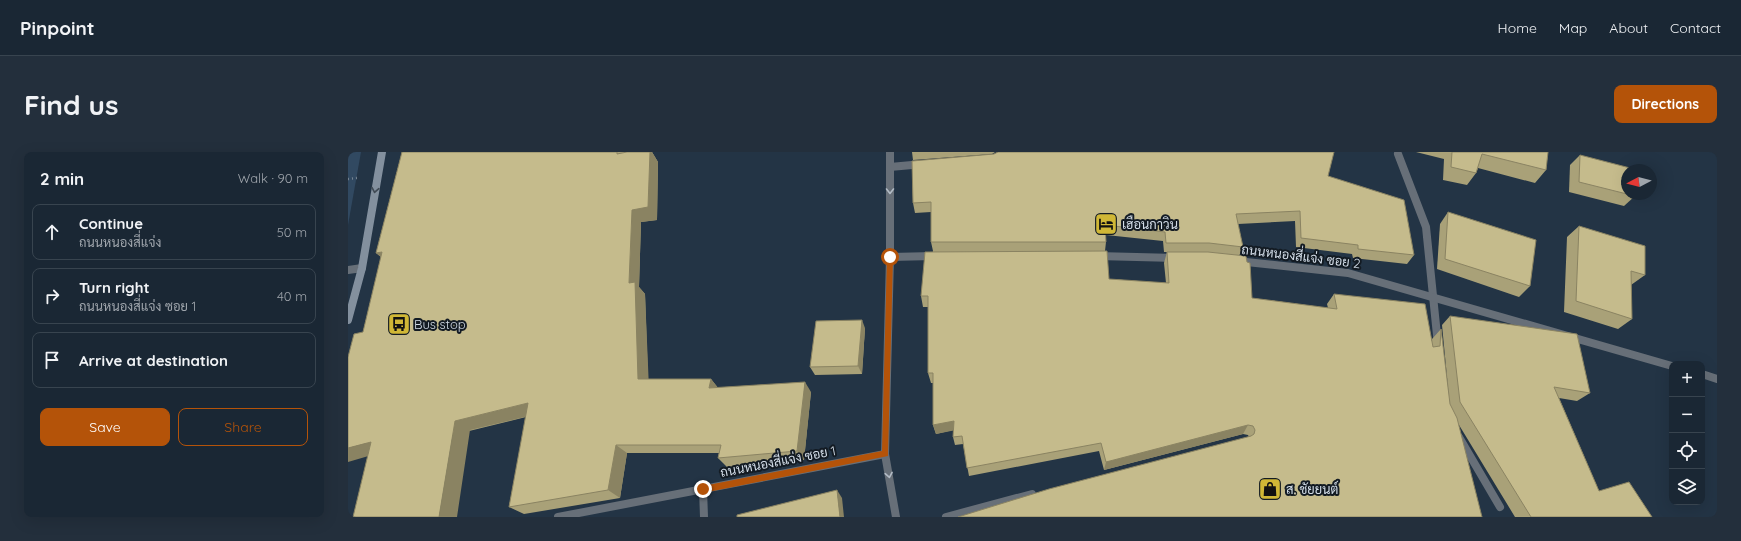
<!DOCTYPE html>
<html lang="en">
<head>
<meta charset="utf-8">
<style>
  body { margin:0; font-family:Quicksand,Sarabun,sans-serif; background:#232f3c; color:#f1f3f6 }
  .controls { position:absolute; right:12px; bottom:12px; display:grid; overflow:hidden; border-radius:8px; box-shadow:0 4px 16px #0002 }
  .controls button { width:36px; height:36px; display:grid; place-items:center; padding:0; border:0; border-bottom:1px solid #38444f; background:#1a2734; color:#f1f3f6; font:20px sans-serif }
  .compass { position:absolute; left:1273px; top:12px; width:36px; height:36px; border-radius:50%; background:#1a2734; box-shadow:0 4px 16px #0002; rotate:263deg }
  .stop { position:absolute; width:12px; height:12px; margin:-9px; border:3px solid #b45309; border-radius:50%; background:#fff }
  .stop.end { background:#b45309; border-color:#fff; box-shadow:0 1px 4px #0008 }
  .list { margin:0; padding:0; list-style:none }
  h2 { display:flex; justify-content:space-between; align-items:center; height:52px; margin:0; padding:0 16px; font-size:17px }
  h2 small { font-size:13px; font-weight:400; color:#9fa5ac }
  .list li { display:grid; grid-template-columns:26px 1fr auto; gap:12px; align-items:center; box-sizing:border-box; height:56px; margin:0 8px 8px; padding:0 8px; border:1px solid #38444f; border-radius:8px }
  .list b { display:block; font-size:15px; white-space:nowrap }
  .list p { margin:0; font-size:13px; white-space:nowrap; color:#9fa5ac }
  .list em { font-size:13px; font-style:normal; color:#9fa5ac }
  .actions { display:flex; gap:8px; padding:12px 16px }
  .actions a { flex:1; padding:9px 0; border:1px solid #b45309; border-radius:8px; text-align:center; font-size:14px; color:#b45309 }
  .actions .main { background:#b45309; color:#fff }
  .icon { flex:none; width:22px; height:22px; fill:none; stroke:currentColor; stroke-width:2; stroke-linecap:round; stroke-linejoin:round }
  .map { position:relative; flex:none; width:1369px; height:365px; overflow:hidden; border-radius:8px }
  header { display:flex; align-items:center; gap:24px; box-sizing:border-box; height:56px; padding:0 20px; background:#1a2734; border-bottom:1px solid #38444f }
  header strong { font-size:19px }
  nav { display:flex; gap:22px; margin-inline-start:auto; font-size:14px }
  .intro { display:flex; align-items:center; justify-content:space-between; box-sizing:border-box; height:96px; padding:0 24px }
  h1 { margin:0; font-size:28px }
  .button { padding:10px 18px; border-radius:8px; background:#b45309; color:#fff; font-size:14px; font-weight:700 }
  main { display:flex; gap:24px; padding:0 24px }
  aside { flex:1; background:#1a2734; border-radius:8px; box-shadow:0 4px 16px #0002 }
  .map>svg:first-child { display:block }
  .green { fill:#314961 }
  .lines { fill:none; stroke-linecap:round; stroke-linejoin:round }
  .path { stroke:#768492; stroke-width:2.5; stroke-dasharray:1 3; stroke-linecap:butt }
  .lane { stroke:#676f78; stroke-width:8 }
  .street { stroke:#676f78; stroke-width:8 }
  .secondary { stroke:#83909e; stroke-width:8 }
  .wall { fill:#a9a178; fill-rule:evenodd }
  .shaded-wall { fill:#8a8362 }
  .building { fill:#c5bb8c; stroke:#8a8362 }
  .oneway { stroke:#404a54 }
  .oneway2 { stroke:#b3bcc6 }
  .route { fill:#b45309 }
  .labels { text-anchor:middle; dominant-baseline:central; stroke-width:4; stroke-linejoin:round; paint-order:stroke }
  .poi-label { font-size:13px; fill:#d3dde8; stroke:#131b23; text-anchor:start }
  .street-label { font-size:13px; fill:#d3dde8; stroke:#131b23 }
</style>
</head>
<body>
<header>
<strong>Pinpoint</strong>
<nav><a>Home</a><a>Map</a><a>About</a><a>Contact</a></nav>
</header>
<div class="intro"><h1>Find us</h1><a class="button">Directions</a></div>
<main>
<aside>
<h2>2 min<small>Walk · 90 m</small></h2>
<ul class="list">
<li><svg class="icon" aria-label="ahead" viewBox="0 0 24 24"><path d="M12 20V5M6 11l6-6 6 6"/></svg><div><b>Continue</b><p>ถนนหนองสี่แจ่ง</p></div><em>50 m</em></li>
<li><svg class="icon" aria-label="right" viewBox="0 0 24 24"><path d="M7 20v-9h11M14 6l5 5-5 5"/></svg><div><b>Turn right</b><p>ถนนหนองสี่แจ่ง ซอย 1</p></div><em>40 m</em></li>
<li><svg class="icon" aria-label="arrive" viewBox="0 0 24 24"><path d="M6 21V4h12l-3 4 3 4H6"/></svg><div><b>Arrive at destination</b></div></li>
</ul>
<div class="actions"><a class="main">Save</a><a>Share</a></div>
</aside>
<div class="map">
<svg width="1369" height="365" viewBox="0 0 1369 365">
  <rect width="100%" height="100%" fill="#233445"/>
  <!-- green -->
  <path class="green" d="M0 0H13L0 73Z"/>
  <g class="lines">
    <!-- path -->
    <path class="path" d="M0 27 9 26"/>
    <!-- lane -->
    <g class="lane">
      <path d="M1050 2 1078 75 1090 193"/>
      <path d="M542 15 575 12"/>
      <path d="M0 118 14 116"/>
      <path d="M1111 285 1152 355"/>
      <path d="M355 337 356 365"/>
      <path d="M598 365 684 342"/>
    </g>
    <!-- street -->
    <g class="street">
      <path d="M542 0V105L537 302 548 365"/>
      <path d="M749 104 828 106"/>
      <path d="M542 105 586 104"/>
      <path d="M889 109 1000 121 1324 214"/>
      <path d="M1354 222 1369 227"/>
      <path d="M210 365 537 302"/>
    </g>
    <!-- secondary -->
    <path class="secondary" d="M0 168 14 116 34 0"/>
  </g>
  <!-- wall -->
  <g class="wall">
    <path d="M54 0H304L310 10 309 68 293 70 291 135 297 142 300 227H363L370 236 463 240 456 308 379 315 370 306 371 301H279L272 346 176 362 161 355 178 265 19 304 15 180 33 105 28 101Z"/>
    <path d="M564 0H647L644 2 565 8Z"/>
    <path d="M1068 0H1200L1198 18 1187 31 1130 16 1128 21 1119 33 1095 28 1096 7Z"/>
    <path d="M1232 3 1287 44 1276 54 1221 40 1222 13Z"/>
    <path d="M564 9 980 24 1066 103 1059 112 1005 106 1004 102 948 95 947 69 890 72 895 95 891 104 904 146 980 156 979 152 986 142 1084 190V187L1093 177 1101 246 1094 173 1102 164 1242 241 1229 249 1211 246 1251 339 1304 365H1167L1111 273 901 285 900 283 895 282 756 318 751 299 621 324 615 292 607 293 605 285V278L588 282 585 273V231H583L580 221V155H575L573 144 585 99 583 90V60L567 61 565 51ZM758 83 815 89 816 100H819L816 111 818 131 761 127 757 99 758 90Z"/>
    <path d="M1100 60 1182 134 1171 145 1089 117 1092 72Z"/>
    <path d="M1231 74 1297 123 1283 133 1284 167 1270 177 1216 160 1219 85Z"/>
    <path d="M517 176 514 222 467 223 462 215Z"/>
  </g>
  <!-- shaded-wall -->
  <g class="shaded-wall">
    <path d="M302 0H304L310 10 309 68 293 70 291 135 297 142 301 237 290 227 281 131 284 58Z"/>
    <path d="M34 100 43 113 28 101Z"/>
    <path d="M514 168 517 176 514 222 510 214Z"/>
    <path d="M363 227 371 237 361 236Z"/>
    <path d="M457 230 463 240 456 308 449 299Z"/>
    <path d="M180 251 193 261 122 278 109 365H91L107 269Z"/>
    <path d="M606 269 608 278 588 282 585 273Z"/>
    <path d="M900 273 895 282 756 318 758 310Z"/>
    <path d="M23 290 41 298 0 310V296Z"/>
    <path d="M268 293 279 301 272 346 260 338Z"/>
    <path d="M489 338 494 346 496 365H492Z"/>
  </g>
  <!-- building -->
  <g class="building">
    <path d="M54 0H269V2L279 0H302L300 55 284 58 281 131 287 130 290 227H363L361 236 457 230 449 299 370 306 373 293H268L260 338 161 355 180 251 107 269 91 365H5L23 290 0 296V205L6 182 15 180 34 100 28 101Z"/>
    <path d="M650 0H986L980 24 1056 48 1066 103 1010 97V93L953 86 952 59 888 62 895 95 861 91H818L817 80 757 73 758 90H583V50L565 51 564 9 646 2Z"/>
    <path d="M1104 0H1200L1198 18 1134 2 1128 21 1103 15Z"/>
    <path d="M1232 3 1286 17V18H1279V42H1287V44L1231 30Z"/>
    <path d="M1100 60 1188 88 1182 134 1097 107Z"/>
    <path d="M1231 74 1297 94V123L1283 119 1284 167 1228 149Z"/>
    <path d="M759 99 761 127 821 131 819 100H860L898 104 899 110 902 111 904 146 989 157 986 142 1077 152 1085 195 1092 194 1093 177 1102 252 1109 266 1134 365H610L701 337 903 284 906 282 907 278 905 274 900 273 758 310 753 291 619 316 614 284 605 285 606 269 585 273V221H580V144H573L577 100Z"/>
    <path d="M1102 164 1229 182 1242 241 1206 235 1251 339 1281 330 1304 365H1183L1112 250Z"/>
    <path d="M514 168 510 214 462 215 468 169Z"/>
    <path d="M489 338 492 365H389V363Z"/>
  </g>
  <!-- one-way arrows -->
  <defs><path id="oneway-chevron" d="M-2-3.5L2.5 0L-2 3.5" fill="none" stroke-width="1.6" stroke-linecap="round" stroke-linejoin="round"/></defs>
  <use class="oneway" href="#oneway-chevron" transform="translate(27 38) rotate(100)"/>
  <g class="oneway2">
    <use href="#oneway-chevron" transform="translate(542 39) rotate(90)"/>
    <use href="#oneway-chevron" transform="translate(541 323) rotate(80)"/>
  </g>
  <!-- route -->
  <path class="route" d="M542 102 545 105 540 304 355 341 352 340 351 337 355 334 534 299 539 105Z"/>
  <!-- icons -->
  <defs>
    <g id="hotel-square" transform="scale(1.15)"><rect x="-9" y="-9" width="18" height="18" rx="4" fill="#d0b736" stroke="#131b23"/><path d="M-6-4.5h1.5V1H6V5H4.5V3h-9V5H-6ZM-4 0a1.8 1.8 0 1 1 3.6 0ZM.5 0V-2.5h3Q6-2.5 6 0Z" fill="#111"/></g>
    <g id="bus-square" transform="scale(1.15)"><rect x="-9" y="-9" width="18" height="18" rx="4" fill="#d0b736" stroke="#131b23"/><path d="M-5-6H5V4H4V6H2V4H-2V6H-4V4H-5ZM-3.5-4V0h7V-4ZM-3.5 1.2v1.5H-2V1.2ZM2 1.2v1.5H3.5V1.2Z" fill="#111"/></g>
    <g id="shop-square" transform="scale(1.15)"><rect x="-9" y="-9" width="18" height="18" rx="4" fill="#d0b736" stroke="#131b23"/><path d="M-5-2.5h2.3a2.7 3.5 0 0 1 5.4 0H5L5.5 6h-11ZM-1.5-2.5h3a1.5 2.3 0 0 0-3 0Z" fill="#111"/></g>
  </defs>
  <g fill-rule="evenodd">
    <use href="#hotel-square" x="758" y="72"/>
    <use href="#bus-square" x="51" y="172"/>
    <use href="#shop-square" x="922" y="337"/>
  </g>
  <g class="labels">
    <!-- poi labels -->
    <g class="poi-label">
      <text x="774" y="72">เฮือนกาวิน</text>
      <text x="66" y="172">Bus stop</text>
      <text x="938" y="337">ส. ชัยยนต์</text>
    </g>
    <!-- street labels -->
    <g class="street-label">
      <text transform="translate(953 104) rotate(7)">ถนนหนองสี่แจ่ง ซอย 2</text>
      <text transform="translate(430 309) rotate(-11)">ถนนหนองสี่แจ่ง ซอย 1</text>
    </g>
  </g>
</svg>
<div class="controls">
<button>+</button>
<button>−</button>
<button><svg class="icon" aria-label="locate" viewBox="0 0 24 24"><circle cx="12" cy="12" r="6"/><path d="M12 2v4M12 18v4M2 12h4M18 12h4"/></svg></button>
<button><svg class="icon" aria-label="layers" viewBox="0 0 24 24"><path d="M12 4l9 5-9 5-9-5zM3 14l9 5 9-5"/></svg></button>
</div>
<svg class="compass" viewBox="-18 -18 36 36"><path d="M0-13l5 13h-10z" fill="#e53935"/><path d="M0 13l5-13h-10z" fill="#9fa5ac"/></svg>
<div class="stop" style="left:542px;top:105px"></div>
<div class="stop end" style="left:355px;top:337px"></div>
</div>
</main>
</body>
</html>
